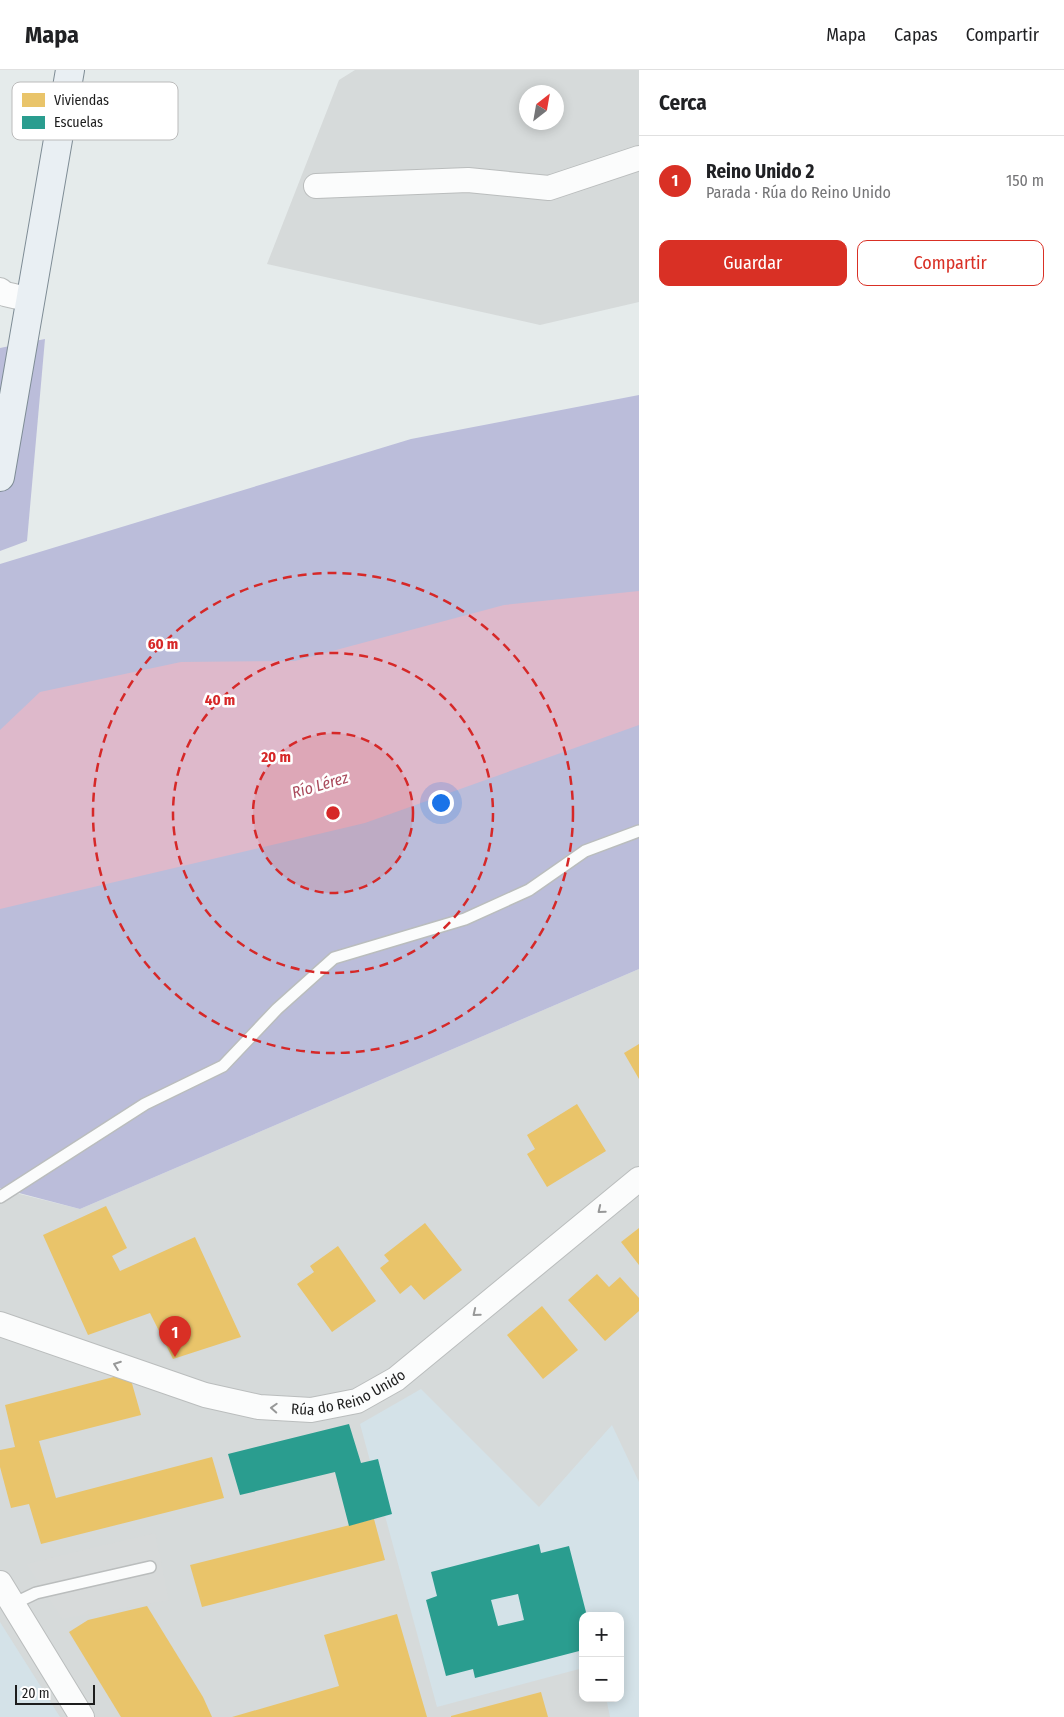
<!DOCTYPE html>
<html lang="es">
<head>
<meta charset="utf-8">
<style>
  body { margin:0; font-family:"Fira Sans Condensed",sans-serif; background:#f2f2f2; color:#202124 }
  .controls { position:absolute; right:15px; bottom:15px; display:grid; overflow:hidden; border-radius:10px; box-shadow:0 2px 12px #0003 }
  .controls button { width:45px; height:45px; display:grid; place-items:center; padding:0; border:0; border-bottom:1px solid #e0e0e0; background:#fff; color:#202124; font:25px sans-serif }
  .compass { position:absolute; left:519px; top:15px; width:45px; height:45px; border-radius:50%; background:#fff; box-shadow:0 2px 12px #0003; rotate:31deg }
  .scale { position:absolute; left:15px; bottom:12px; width:80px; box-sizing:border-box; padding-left:5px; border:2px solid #1d1d1d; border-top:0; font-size:14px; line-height:18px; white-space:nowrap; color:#1d1d1d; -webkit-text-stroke:4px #fff; paint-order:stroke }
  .you { position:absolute; left:440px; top:732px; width:18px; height:18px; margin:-12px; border:4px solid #fff; border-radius:50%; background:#1a73e8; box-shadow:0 0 0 8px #1a73e833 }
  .badge { display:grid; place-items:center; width:32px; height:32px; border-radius:50%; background:#d93025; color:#fff; font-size:16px; font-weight:700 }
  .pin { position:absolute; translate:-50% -41px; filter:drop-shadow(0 1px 2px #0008) }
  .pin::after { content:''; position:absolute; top:26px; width:18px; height:15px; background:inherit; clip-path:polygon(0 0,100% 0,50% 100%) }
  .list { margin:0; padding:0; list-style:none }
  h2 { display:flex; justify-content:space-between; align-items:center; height:65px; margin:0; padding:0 20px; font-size:21px }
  h2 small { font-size:16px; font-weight:400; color:#757577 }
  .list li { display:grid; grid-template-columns:32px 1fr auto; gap:15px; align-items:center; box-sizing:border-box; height:90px; padding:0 20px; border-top:1px solid #e0e0e0 }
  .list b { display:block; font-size:19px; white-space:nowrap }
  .list p { margin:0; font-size:16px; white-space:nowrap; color:#757577 }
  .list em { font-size:16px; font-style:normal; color:#757577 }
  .actions { display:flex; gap:10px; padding:15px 20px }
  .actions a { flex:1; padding:11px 0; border:1px solid #d93025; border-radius:10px; text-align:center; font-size:18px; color:#d93025 }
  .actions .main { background:#d93025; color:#fff }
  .map { position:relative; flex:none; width:639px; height:1647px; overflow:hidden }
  header { display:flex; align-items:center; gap:30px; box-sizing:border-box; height:70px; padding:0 25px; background:#fff; border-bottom:1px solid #e0e0e0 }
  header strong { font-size:24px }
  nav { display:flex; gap:28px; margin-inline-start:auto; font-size:18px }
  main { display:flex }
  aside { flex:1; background:#fff }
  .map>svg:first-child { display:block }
  .residential { fill:#d6dada; fill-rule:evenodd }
  .built { fill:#d4e2e8 }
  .forest { fill:#bbbdda }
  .parking { fill:#d7dada }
  .water { fill:#deb9cb }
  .homes { fill:#e9c46a }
  .schools { fill:#2a9d8f; fill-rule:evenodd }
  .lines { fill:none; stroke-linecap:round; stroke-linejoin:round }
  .lane-casing { stroke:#babdbd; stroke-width:14 }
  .street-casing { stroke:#babdbd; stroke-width:26 }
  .secondary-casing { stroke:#7e8c95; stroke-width:30 }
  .lane { stroke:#fbfcfc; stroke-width:11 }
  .street { stroke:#fbfcfc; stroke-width:24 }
  .secondary { stroke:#e9eff3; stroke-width:28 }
  .oneway { stroke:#979898 }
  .ring { fill:none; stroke:#d62828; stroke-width:2.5; stroke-dasharray:9 6 }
  .labels { text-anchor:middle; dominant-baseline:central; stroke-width:5; stroke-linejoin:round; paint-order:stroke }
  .street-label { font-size:15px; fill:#1d1d1d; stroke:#fff }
  .water-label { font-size:16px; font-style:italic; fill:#aa4b5d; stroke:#fff }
  .key { fill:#fff; stroke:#bbb; stroke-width:1 }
  .key-label { font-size:14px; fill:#1d1d1d }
  .centre { fill:#d62828; stroke:#fff; stroke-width:2.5 }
  .ring-label { font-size:15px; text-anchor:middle; font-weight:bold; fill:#d62828; stroke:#fff; stroke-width:5; stroke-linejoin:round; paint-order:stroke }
</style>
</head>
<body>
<header>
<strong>Mapa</strong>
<nav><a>Mapa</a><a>Capas</a><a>Compartir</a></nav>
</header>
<main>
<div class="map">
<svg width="639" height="1647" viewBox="0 0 639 1647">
  <rect width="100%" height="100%" fill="#e5ebeb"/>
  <!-- residential -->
  <g class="residential">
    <path d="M355 0H639V232L540 255 267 194 339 10ZM526 22H556V52H526Z"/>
    <path d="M639 899V1647H0V1119L80 1139ZM583 1546H620V1628H583Z"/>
  </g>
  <!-- built -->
  <g class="built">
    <path d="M421 1319 539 1437 612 1355 639 1412V1647H610L606 1628H620V1546H583V1598L437 1637 360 1354Z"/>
    <path d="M0 1552 60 1647H0Z"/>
  </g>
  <!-- forest -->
  <g class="forest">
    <path d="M45 269 27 471 0 481V278Z"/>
    <path d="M639 325V899L80 1139 0 1118V494L411 369Z"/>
  </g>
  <!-- parking -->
  <path class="parking" d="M155 1463 169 1530 62 1549 26 1494Z"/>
  <!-- water -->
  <path class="water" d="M639 521V655L365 753 0 839V660L40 622 181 592 295 591 504 535Z"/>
  <!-- homes -->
  <g class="homes">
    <path d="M639 974V1009L624 983Z"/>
    <path d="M577 1034 606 1081 547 1117 527 1084 535 1079 527 1065Z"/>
    <path d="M106 1136 127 1178 112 1186 120 1201 195 1167 241 1267 173 1289 150 1243 88 1265 43 1165Z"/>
    <path d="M425 1153 462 1200 424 1230 411 1215 400 1224 380 1198 389 1191 384 1185Z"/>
    <path d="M639 1158V1195L621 1172Z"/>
    <path d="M338 1176 376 1231 332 1262 297 1214 314 1202 310 1196Z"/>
    <path d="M597 1204 609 1217 620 1207 639 1228V1241L605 1271 568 1230Z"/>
    <path d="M542 1236 578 1280 543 1309 507 1265Z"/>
    <path d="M129 1303 141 1345 39 1371 56 1428 212 1387 224 1428 41 1474 29 1434 11 1438 0 1397V1380L15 1377 5 1335Z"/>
    <path d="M374 1449 385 1490 202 1537 190 1495Z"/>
    <path d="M147 1536 203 1627 212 1647H121L69 1562 88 1550Z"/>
    <path d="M397 1544 427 1647H232L339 1616 324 1565Z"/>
    <path d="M541 1622 548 1647H451V1646Z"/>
  </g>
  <!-- schools -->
  <g class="schools">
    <path d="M349 1354 361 1393 378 1389 392 1444 349 1456 335 1402 240 1425 228 1384Z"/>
    <path d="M539 1474 541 1483 569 1476 587 1546H583V1552L580 1553 583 1580 475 1608 473 1599 446 1606 426 1530 437 1526 431 1502ZM518 1524 524 1550 498 1556 491 1530Z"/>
  </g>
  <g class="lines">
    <!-- lane casing -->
    <g class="lane-casing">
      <g id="lane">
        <path d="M0 1127 145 1034 223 996 277 939 334 888 465 849 529 820 585 781 639 761"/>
        <path d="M13 1534 36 1523 150 1497"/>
      </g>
    </g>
    <!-- street casing -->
    <g class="street-casing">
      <g id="street">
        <path d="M316 116 468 110 549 118 639 88"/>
        <path d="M0 220 5 224 31 230"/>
        <path id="s1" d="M0 1254 205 1325 259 1337 311 1340 357 1331 396 1309 639 1109"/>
        <path d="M0 1513 82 1647"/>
      </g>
    </g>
    <!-- secondary casing -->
    <g class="secondary-casing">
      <path id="secondary" d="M0 407 70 0"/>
    </g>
    <!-- lane -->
    <use href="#lane" class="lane"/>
    <!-- street -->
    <use href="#street" class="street"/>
    <!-- secondary -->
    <use href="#secondary" class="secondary"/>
  </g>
  <!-- one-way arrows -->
  <defs><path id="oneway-chevron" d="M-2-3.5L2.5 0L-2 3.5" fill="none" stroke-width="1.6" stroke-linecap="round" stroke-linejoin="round" transform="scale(1.25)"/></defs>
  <g class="oneway">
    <use href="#oneway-chevron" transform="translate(601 1140) rotate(141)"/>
    <use href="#oneway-chevron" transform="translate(476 1243) rotate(141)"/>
    <use href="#oneway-chevron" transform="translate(117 1295) rotate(-160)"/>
    <use href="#oneway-chevron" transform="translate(274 1338) rotate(-177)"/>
  </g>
  <!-- distance rings -->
  <circle cx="333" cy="743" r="80" fill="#d62828" fill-opacity=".12"/>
  <g class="ring">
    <circle cx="333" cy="743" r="80"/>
    <circle cx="333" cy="743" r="160"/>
    <circle cx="333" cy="743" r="240"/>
  </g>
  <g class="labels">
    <!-- street labels -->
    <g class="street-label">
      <text stroke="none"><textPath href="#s1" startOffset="365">Rúa do Reino Unido</textPath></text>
    </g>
    <!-- water labels -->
    <g class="water-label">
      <text transform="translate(320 715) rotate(-16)">Río Lérez</text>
    </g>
  </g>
  <!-- legend -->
  <rect x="12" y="12" width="166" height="58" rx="8" class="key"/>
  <rect x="22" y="23" width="23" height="14" fill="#e9c46a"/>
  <rect x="22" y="46" width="23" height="13" fill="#2a9d8f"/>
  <g class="key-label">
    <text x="54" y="35">Viviendas</text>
    <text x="54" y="57">Escuelas</text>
  </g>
  <circle cx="333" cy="743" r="8" class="centre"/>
  <g class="ring-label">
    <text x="163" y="579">60 m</text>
    <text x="220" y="635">40 m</text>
    <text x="276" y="692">20 m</text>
  </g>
</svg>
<div class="controls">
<button>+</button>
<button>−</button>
</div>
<svg class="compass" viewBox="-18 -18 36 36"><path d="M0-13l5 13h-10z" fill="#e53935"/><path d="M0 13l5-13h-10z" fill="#757577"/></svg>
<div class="scale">20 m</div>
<div class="you"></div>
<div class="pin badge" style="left:175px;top:1287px">1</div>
</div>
<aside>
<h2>Cerca<small></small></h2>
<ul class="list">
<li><span class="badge">1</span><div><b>Reino Unido 2</b><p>Parada · Rúa do Reino Unido</p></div><em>150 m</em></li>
</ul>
<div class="actions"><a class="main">Guardar</a><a>Compartir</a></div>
</aside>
</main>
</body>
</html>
